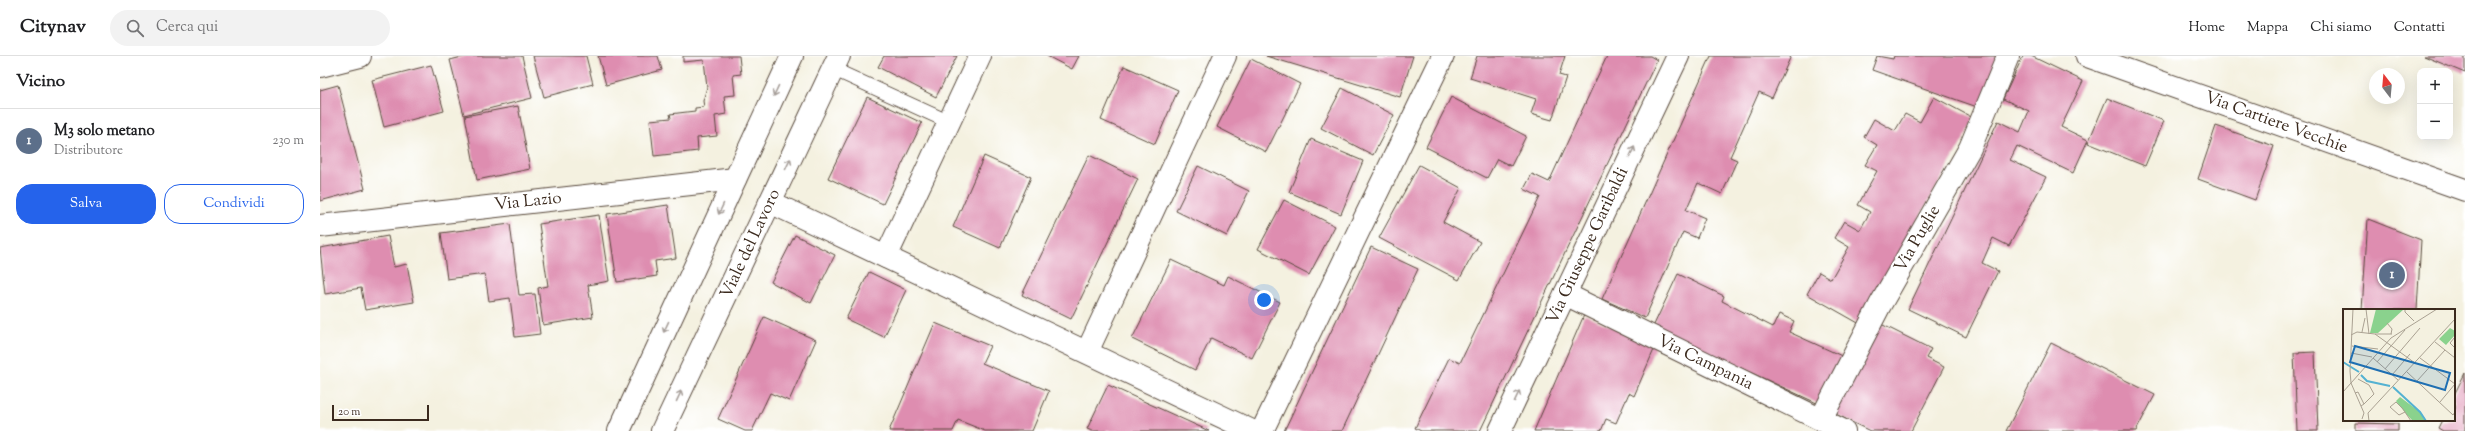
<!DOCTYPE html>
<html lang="it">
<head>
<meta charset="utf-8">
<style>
  body { margin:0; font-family:"Sorts Mill Goudy",serif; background:#f2f2f2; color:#202124 }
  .controls { position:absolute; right:12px; top:12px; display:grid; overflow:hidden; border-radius:8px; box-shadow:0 4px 16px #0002 }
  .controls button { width:36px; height:36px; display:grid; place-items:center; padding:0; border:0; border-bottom:1px solid #e0e0e0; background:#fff; color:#202124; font:20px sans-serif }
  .compass { position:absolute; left:2049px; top:12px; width:36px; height:36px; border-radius:50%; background:#fff; box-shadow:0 4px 16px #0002; rotate:344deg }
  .scale { position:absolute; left:12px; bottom:10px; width:97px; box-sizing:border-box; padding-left:4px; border:2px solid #3b2a1e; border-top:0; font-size:11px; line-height:14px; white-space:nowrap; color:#3b2a1e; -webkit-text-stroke:3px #fff; paint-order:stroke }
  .you { position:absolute; left:944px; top:244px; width:14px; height:14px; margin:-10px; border:3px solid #fff; border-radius:50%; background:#1a73e8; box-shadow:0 0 0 6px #1a73e833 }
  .badge { display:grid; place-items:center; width:26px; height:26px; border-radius:50%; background:#2563eb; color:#fff; font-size:13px; font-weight:700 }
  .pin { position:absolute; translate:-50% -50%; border:2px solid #fff; box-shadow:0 1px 4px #0006 }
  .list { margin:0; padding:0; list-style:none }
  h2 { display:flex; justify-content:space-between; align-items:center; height:52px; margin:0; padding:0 16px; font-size:17px }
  h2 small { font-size:13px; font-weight:400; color:#757577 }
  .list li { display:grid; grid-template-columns:26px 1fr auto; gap:12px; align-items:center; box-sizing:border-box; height:64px; padding:0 16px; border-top:1px solid #e0e0e0 }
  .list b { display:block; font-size:15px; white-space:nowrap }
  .list p { margin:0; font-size:13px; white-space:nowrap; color:#757577 }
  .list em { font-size:13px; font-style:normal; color:#757577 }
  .actions { display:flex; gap:8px; padding:12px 16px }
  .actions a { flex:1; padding:9px 0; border:1px solid #2563eb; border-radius:16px; text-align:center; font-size:14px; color:#2563eb }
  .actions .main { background:#2563eb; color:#fff }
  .icon { flex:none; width:22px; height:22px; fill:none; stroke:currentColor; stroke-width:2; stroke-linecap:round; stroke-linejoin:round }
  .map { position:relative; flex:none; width:2145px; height:375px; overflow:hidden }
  header { display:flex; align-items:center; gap:24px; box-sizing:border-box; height:56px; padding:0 20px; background:#fff; border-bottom:1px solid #e0e0e0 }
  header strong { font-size:19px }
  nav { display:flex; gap:22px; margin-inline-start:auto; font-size:14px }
  .search { width:280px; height:36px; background:#f2f2f2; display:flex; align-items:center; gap:10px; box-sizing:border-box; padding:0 14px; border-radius:22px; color:#757577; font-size:15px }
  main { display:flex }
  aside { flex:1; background:#fff }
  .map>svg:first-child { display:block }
  .building { fill:#de8db0 }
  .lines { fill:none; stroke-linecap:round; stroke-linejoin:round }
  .lane-casing { stroke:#57483b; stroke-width:15 }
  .street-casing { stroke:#57483b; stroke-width:24 }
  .secondary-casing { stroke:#57483b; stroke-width:24 }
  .lane { stroke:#fff; stroke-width:13 }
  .street { stroke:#fff; stroke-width:22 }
  .secondary { stroke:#fff; stroke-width:22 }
  .oneway { stroke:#a79f9a }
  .labels { text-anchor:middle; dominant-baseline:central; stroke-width:4; stroke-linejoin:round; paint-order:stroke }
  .street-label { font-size:17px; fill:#3b2a1e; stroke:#fff }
  .inset-river { fill:none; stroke:#54b2d2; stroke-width:2 }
  .inset-road { fill:none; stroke:#aaa192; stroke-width:1 }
  .view { fill:#1f6fb2; fill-opacity:0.15; stroke:#1f6fb2; stroke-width:2 }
  .inset-edge { fill:none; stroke:#3b2a1e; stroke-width:2 }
</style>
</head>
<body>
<header>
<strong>Citynav</strong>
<div class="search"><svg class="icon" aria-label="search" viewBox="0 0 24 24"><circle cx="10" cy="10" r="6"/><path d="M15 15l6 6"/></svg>Cerca qui</div>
<nav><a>Home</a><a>Mappa</a><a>Chi siamo</a><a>Contatti</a></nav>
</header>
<main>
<aside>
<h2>Vicino<small></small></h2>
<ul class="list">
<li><span class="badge" style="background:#5c6f8a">1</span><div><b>M3 solo metano</b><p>Distributore</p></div><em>230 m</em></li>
</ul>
<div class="actions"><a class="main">Salva</a><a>Condividi</a></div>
</aside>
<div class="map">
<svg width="2145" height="375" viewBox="0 0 2145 375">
  <rect width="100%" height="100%" fill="#fff"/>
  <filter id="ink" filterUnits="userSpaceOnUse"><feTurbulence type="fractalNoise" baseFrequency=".025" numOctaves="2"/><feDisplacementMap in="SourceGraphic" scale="8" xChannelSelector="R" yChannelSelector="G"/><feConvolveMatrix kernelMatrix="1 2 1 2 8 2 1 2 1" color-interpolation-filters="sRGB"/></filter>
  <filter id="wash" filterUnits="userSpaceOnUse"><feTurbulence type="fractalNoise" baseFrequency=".012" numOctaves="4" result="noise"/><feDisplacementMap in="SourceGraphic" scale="16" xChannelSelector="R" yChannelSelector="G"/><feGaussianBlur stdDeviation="0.9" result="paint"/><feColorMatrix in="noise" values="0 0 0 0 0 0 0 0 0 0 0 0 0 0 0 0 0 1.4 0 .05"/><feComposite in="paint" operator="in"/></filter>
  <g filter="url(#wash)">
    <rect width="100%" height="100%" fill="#f4f1e0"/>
    <g id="blocks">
      <!-- building -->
      <g class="building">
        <path d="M146 0H202L212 42 144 59 130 4Z"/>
        <path d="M213 0H266L273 28 224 41Z"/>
        <path d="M278 0H338L342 14 286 29Z"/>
        <path d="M363 0H419L421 18 413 19 415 39 404 40 406 58 395 60 397 80 377 82 378 95 334 100 330 64 351 62 350 58 375 55V52L384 51 383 45 387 31 384 4 363 6Z"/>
        <path d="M564 0H637L616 41 558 11Z"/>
        <path d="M727 0H759L752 13Z"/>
        <path d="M946 0H1093L1080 41Z"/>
        <path d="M1157 0H1245L1239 19 1246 21 1232 64 1211 58 1216 43 1150 22Z"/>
        <path d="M1287 0H1330L1337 4 1160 375H1101L1095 372 1129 302 1140 307 1220 141 1204 133 1212 118 1229 126Z"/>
        <path d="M1391 0H1471L1452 42 1439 36 1410 101 1417 104 1402 138 1378 127 1366 154 1385 162 1377 182 1363 176 1325 262 1282 243Z"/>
        <path d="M1557 0 1573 3 1574 0H1678L1660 52 1552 14Z"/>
        <path d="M1703 0H1711L1763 25 1741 71 1768 84 1753 117 1697 90 1690 104 1726 121 1689 190 1673 182 1662 207 1678 215 1646 281 1588 253 1678 65 1700 76 1709 55 1683 43Z"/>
        <path d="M2104 0H2145V17Z"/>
        <path d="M931 3 980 28 946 96 897 71Z"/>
        <path d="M111 9 124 55 64 71 52 24Z"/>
        <path d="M804 10 858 34 835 88 781 64Z"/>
        <path d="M18 29 45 133 0 145V34Z"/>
        <path d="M1022 32 1074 59 1053 99 1001 72Z"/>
        <path d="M547 41 602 67 563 148 508 122Z"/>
        <path d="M1131 41 1206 80 1191 110 1177 103 1167 122 1106 91Z"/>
        <path d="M1614 41 1655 63 1540 268 1487 238 1499 216 1511 223 1529 191 1514 182 1524 165 1540 174 1550 156 1538 149 1557 115 1545 109 1557 89 1544 81 1554 63 1575 75 1585 58 1600 66Z"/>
        <path d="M1787 42 1844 65 1825 110 1768 87Z"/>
        <path d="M198 50 210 113 157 124 145 60Z"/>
        <path d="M1896 70 1954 90 1935 144 1878 123Z"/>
        <path d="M991 83 1043 105 1021 158 969 136Z"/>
        <path d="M769 99 818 123 751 263 702 239Z"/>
        <path d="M664 100 711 121 680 192 633 171Z"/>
        <path d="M1099 109 1141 132 1123 166 1160 186 1139 224 1059 182Z"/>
        <path d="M878 110 929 135 907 180 856 155Z"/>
        <path d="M964 144 1015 170 989 219 938 193Z"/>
        <path d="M348 149 356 202 335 205 337 220 297 226 287 158Z"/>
        <path d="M279 159 289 225 268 229 273 261 223 269 218 232 228 230 219 168Z"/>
        <path d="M2048 163 2101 184 2097 254H2042Z"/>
        <path d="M190 168 199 239 215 238 220 278 195 281 190 242 169 245 165 218 127 223 121 177Z"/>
        <path d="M475 179 515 199 491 247 451 226Z"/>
        <path d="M68 180 74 211 87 208 94 246 45 254 41 232 5 238 0 192Z"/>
        <path d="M1051 191 1098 213 1022 375H964Z"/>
        <path d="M851 204 904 229 908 220 960 246 932 302 891 282 875 314 812 283Z"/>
        <path d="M549 216 586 234 564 281 526 263Z"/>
        <path d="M1358 218 1404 240 1402 245 1453 271 1459 258 1474 265 1469 276 1524 301 1501 349 1333 271Z"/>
        <path d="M1264 259 1336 289 1314 340 1309 337 1296 367 1286 363 1281 375H1214Z"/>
        <path d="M444 261 496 284 469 345 450 337 432 375H425L398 363Z"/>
        <path d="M1557 266 1611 293 1606 302 1624 311 1591 375H1550L1511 356Z"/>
        <path d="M615 267 670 290 662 307 729 335 712 375H665L638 364 633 375H569Z"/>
        <path d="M1731 287 1835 339 1816 375H1686Z"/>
        <path d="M1995 296 1998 375H1977L1974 297Z"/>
        <path d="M2145 317V375H2123L2118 372 2122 364H2134V339Z"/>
        <path d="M788 329 889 375H772L767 373Z"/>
        <path d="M2036 367 2078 368V375H2036Z"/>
      </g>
    </g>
  </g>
  <g filter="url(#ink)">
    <use href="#blocks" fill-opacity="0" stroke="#57483b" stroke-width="1"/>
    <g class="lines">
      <!-- lane casing -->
      <g class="lane-casing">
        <path id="lane" d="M513 13 629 66"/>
      </g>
      <!-- street casing -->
      <g class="street-casing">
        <g id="street">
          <path d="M1767 0 2145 134"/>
          <path d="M0 10 40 0"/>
          <path d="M450 146 932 375"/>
          <path d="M0 170 415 123"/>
          <path d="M566 201 660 0"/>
          <path d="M1245 238 1524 375"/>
          <path d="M767 296 905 0"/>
          <path d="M1501 363 1560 249 1650 92 1688 0"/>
          <path d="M942 375 1123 0"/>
        </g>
      </g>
      <!-- secondary casing -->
      <g class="secondary-casing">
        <g id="secondary">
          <path d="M299 375 472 0"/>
          <path d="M342 375 519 0"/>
          <path d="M1180 375 1358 0"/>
        </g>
      </g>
      <!-- lane -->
      <use href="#lane" class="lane"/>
      <!-- street -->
      <use href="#street" class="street"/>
      <!-- secondary -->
      <use href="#secondary" class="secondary"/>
    </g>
    <!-- one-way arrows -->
    <defs><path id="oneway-shaft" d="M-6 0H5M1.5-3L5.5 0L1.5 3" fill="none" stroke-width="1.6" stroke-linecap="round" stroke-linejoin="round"/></defs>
    <g class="oneway">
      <use href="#oneway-shaft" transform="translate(456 35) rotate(115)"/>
      <use href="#oneway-shaft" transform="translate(1312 96) rotate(-65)"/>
      <use href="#oneway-shaft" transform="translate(468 108) rotate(-65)"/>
      <use href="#oneway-shaft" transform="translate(401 153) rotate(115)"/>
      <use href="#oneway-shaft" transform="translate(346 271) rotate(115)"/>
      <use href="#oneway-shaft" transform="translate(359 340) rotate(-65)"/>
      <use href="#oneway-shaft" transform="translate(1197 340) rotate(-65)"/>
    </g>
  </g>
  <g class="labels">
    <!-- street labels -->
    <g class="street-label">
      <text transform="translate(1956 67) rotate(20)">Via Cartiere Vecchie</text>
      <text transform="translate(208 146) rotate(-6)">Via Lazio</text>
      <text transform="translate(1598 183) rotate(-60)">Via Puglie</text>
      <text transform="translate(431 188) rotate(-65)">Viale del Lavoro</text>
      <text transform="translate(1268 190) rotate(-65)">Via Giuseppe Garibaldi</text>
      <text transform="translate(1385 307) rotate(26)">Via Campania</text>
    </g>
  </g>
  <!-- overview -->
  <g transform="translate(2023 253)">
    <rect width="112" height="112" fill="#f4f1e0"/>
    <path d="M33 0H61L35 24H27ZM107 19 112 22V26L103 36 96 30ZM57 88 77 103 82 112H70L64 106 53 92Z" fill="#8ad28d"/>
    <path class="inset-river" d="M0 53 16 63M18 66 24 72 47 77M50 78 77 103 83 112"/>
    <path class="inset-road" d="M10 0 7 62 8 74 21 104 19 110M23 0 26 25M62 0V3L71 12M44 14 49 20 48 25M19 23 22 9M32 25H49M8 26 14 23 32 25 72 54M112 28 107 34 112 39M92 33 112 49M9 37 35 40M8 44 29 48M30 49 55 71M77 49 112 75M34 53 62 21M42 60 77 19M64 63 110 106 112 103M49 66 67 45M15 70 26 76 31 85 21 95M74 72 102 41M0 83 48 29 94 0M12 84 15 83 21 95 18 97M97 93 112 75M62 103 56 106 47 98 53 93 60 100 68 112M26 112 25 104 112 10"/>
    <path class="view" d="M12 37 107 64 102 81 7 53Z"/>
    <rect width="112" height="112" class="inset-edge"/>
  </g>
</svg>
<div class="controls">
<button>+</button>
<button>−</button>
</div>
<svg class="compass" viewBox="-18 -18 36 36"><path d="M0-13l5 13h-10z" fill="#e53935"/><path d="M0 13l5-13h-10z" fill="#757577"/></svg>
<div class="scale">20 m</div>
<div class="you"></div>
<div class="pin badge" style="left:2072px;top:219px;background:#5c6f8a">1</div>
</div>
</main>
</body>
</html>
